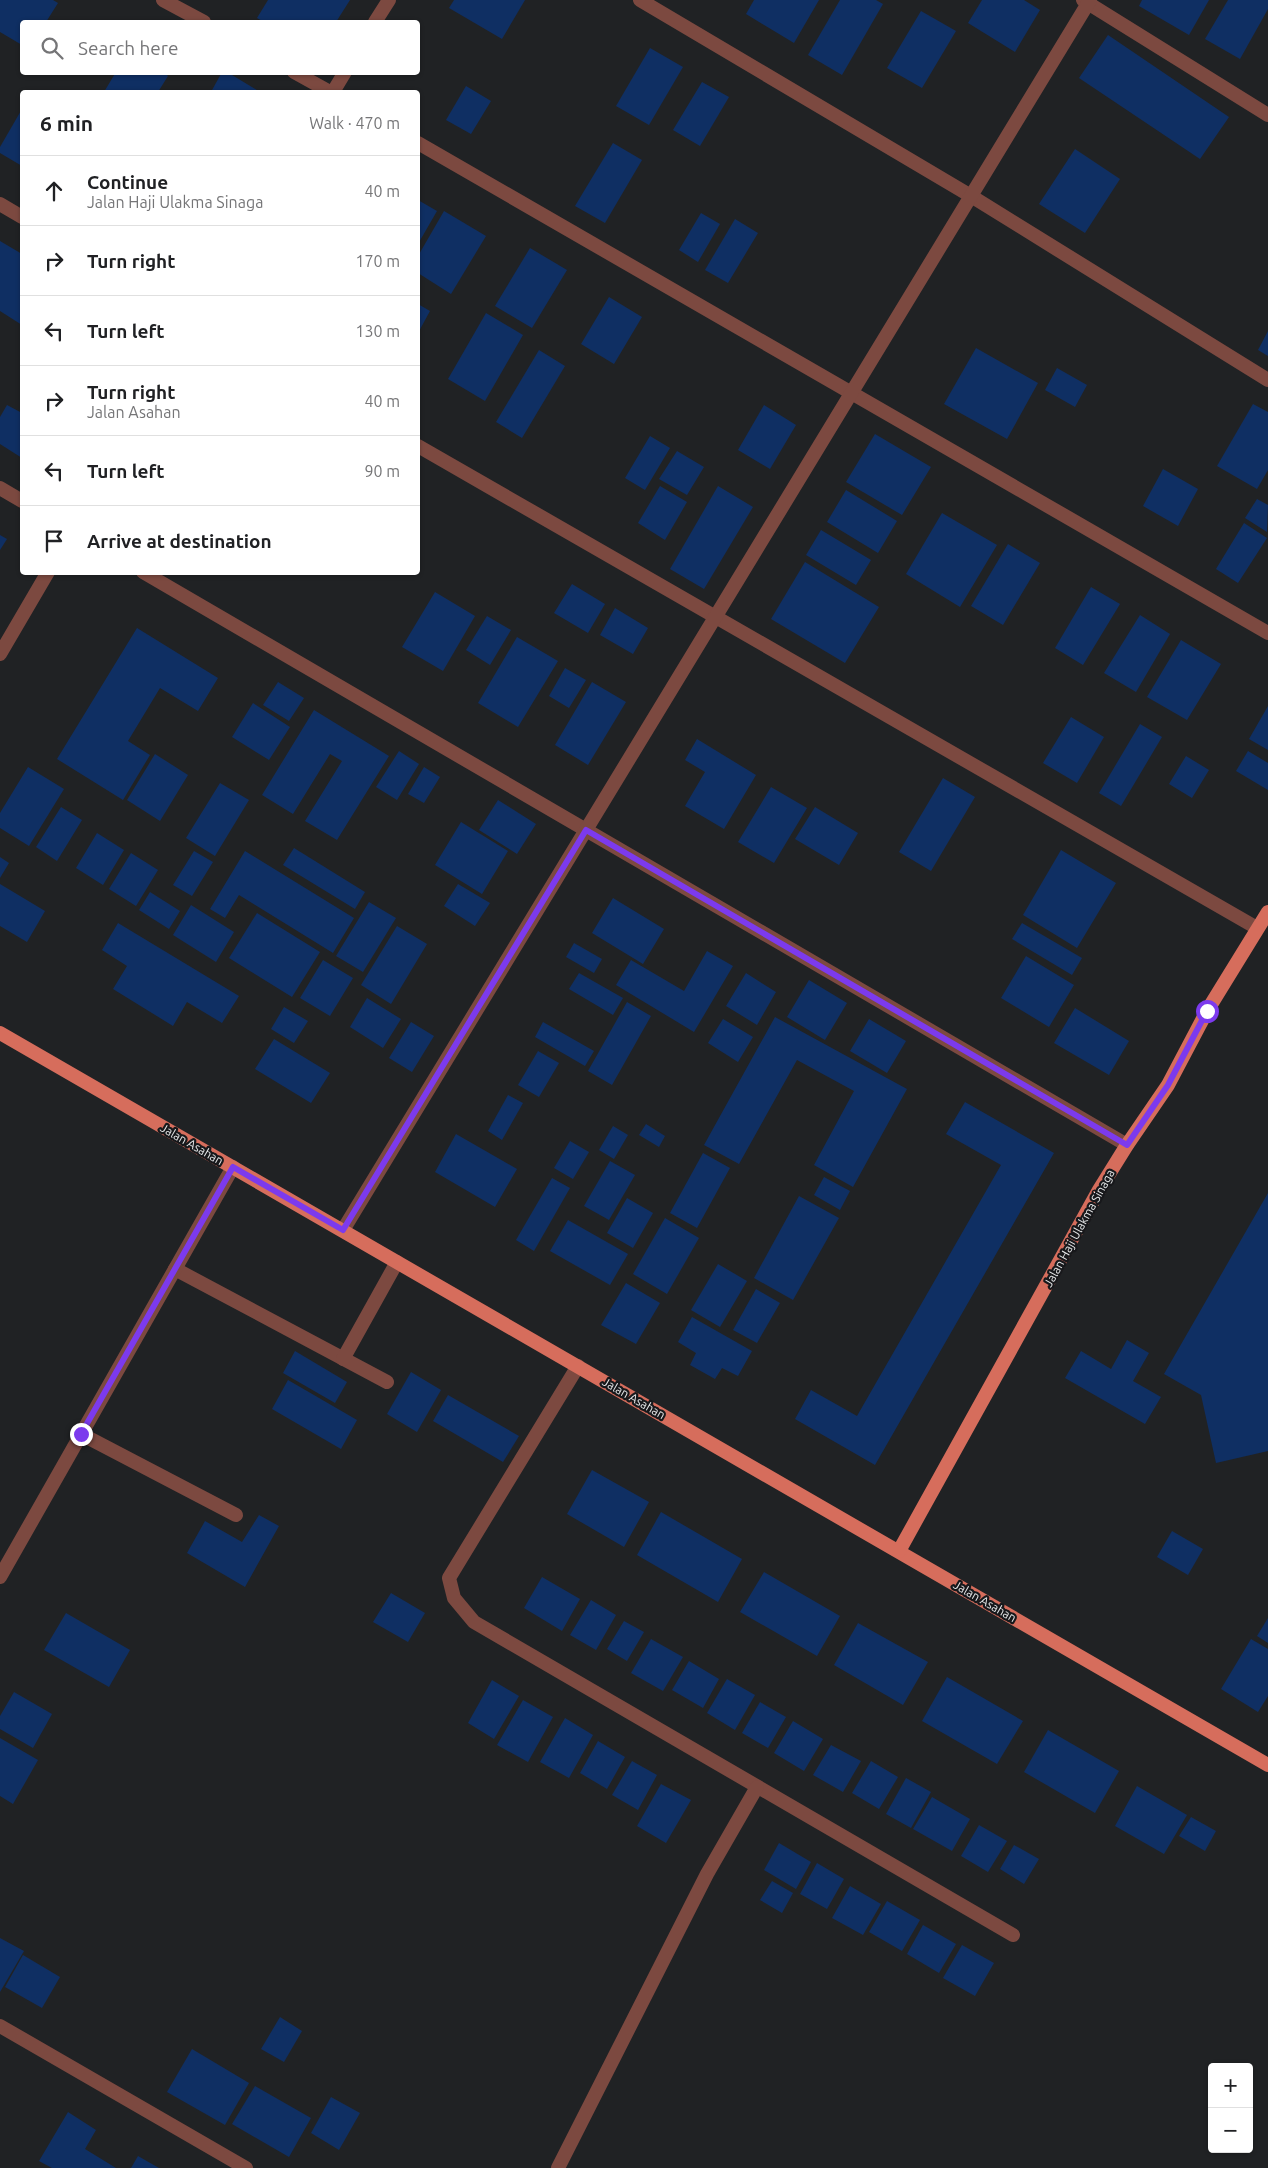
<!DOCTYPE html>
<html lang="en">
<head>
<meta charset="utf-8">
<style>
  body { margin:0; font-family:Ubuntu,sans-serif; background:#f2f2f2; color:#202124 }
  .controls { position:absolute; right:15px; bottom:15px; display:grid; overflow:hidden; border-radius:5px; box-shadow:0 1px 4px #0004 }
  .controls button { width:45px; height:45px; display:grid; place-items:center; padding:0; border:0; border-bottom:1px solid #e0e0e0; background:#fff; color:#202124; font:25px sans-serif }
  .stop { position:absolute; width:15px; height:15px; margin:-11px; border:4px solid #7c3aed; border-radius:50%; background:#fff }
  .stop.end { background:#7c3aed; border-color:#fff; box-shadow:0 1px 5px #0008 }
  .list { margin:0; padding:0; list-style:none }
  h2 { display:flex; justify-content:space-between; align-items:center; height:65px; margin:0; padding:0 20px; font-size:21px }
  h2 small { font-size:16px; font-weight:400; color:#757577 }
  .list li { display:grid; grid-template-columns:32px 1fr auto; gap:15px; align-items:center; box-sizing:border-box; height:70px; padding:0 20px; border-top:1px solid #e0e0e0 }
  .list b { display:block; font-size:19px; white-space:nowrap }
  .list p { margin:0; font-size:16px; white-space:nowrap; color:#757577 }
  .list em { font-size:16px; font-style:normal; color:#757577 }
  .icon { flex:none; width:28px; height:28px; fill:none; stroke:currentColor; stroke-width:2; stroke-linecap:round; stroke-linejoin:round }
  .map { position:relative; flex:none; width:1268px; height:2168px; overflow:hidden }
  .search { position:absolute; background:#fff; box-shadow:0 1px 4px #0004; left:20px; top:20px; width:400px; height:55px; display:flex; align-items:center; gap:12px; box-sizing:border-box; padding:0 18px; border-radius:5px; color:#757577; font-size:19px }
  .panel { position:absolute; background:#fff; box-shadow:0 1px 4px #0004; left:20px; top:90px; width:400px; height:485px; border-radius:5px }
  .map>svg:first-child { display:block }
  .building { fill:#0f2f63 }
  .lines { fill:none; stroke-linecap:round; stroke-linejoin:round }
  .minor { stroke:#7c4940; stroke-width:14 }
  .primary { stroke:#d66d5c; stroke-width:14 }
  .route { stroke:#7c3aed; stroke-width:6 }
  .labels { text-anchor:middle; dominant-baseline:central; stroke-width:4.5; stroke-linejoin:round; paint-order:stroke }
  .street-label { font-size:12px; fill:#e8e9ea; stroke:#17181b }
</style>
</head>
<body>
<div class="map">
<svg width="1268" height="2168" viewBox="0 0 1268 2168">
  <rect width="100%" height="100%" fill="#202224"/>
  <!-- building -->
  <g class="building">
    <path d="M0 0H53L58 3 46 22H22V45L0 32Z"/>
    <path d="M268 0H350L336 22H264L257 18Z"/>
    <path d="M454 0H525L502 39 449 8Z"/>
    <path d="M754 0H819L794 43 746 14Z"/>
    <path d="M840 0H876L883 4 842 75 808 55Z"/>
    <path d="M982 0H1024L1040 10 1015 52 968 23Z"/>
    <path d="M1142 0H1209L1189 35 1139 6Z"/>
    <path d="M1228 0H1268V9L1240 59 1205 39Z"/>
    <path d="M921 11 956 31 922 88 887 68Z"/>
    <path d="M1108 35 1229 117 1200 159 1079 78Z"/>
    <path d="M650 48 683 67 649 125 616 106Z"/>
    <path d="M116 72H163L168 76 158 92H104Z"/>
    <path d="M222 72H227L260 92H211Z"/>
    <path d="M702 82 729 97 700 146 673 130Z"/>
    <path d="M466 86 491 101 471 134 446 120Z"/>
    <path d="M22 109V166L0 153V147Z"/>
    <path d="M613 143 642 160 605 223 575 206Z"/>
    <path d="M1075 149 1120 179 1085 233 1039 204Z"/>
    <path d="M418 200 437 211 418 244Z"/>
    <path d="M444 211 486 236 451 294 418 273V256Z"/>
    <path d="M701 213 720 224 698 262 679 250Z"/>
    <path d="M735 219 758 233 728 283 705 270Z"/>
    <path d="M0 241 22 254V325L0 311Z"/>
    <path d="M530 248 567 270 532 328 495 306Z"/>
    <path d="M609 297 642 317 614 364 581 344Z"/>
    <path d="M418 304 430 311 418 333Z"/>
    <path d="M486 313 523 335 485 401 448 379Z"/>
    <path d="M1268 331V356L1258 350Z"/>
    <path d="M976 348 1038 383 1007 439 944 404Z"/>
    <path d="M539 350 565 366 522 438 496 422Z"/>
    <path d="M1057 368 1087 385 1075 407 1045 390Z"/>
    <path d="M1253 404 1268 412V470L1257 489 1217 466Z"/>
    <path d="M7 405 22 413V458L0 444V417Z"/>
    <path d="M764 405 796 425 770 469 738 450Z"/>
    <path d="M875 434 931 467 902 515 846 482Z"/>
    <path d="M650 436 670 448 645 490 625 478Z"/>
    <path d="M677 451 704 467 687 495 659 479Z"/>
    <path d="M1163 469 1198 489 1178 526 1143 506Z"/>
    <path d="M660 486 687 502 665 540 638 523Z"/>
    <path d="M718 486 753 507 704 589 670 569Z"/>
    <path d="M846 490 897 521 878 553 827 522Z"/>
    <path d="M1257 499 1268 505 1267 532 1245 518Z"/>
    <path d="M942 513 997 545 960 607 906 574Z"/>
    <path d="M1244 523 1267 538 1238 583 1216 569Z"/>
    <path d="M821 530 871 560 856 585 806 555Z"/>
    <path d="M0 535 7 539 0 550Z"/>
    <path d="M1008 544 1040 563 1003 625 971 606Z"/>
    <path d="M805 562 879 607 845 663 771 619Z"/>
    <path d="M572 584 605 604 588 633 554 613Z"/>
    <path d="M1091 587 1120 604 1083 665 1055 648Z"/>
    <path d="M435 592 475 616 443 671 402 647Z"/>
    <path d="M615 608 648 628 633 654 600 635Z"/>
    <path d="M1140 615 1170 634 1136 692 1104 673Z"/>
    <path d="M487 616 511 630 490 665 466 650Z"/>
    <path d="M137 628 218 678 198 711 160 688 128 741 150 755 123 800 57 759Z"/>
    <path d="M517 637 558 661 518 727 478 703Z"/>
    <path d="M1181 640 1221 664 1187 720 1147 697Z"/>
    <path d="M565 668 586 680 569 708 549 696Z"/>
    <path d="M278 682 304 698 289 721 263 705Z"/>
    <path d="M592 682 626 702 588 765 555 745Z"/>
    <path d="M253 703 290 727 269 760 232 737Z"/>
    <path d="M1268 706V750L1249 739Z"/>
    <path d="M314 710 389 756 337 840 305 821 342 761 330 754 293 814 262 795Z"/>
    <path d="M1071 717 1104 737 1077 783 1043 763Z"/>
    <path d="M1140 724 1162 737 1121 806 1099 793Z"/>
    <path d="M697 739 756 775 724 829 685 806 705 772 685 760Z"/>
    <path d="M399 751 419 764 397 800 376 787Z"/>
    <path d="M1248 751 1268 763V790L1236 771Z"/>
    <path d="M155 754 188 775 160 821 127 800Z"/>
    <path d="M1186 756 1209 770 1192 798 1169 784Z"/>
    <path d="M28 767 64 789 29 846 0 828V813Z"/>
    <path d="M424 767 440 777 424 803 408 794Z"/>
    <path d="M943 778 975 797 931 871 899 852Z"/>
    <path d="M220 783 249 800 215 856 186 838Z"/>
    <path d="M771 787 807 808 774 863 738 842Z"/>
    <path d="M498 800 536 824 517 854 479 830Z"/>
    <path d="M61 807 82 820 57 861 36 847Z"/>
    <path d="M815 807 858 833 839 865 795 839Z"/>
    <path d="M461 822 508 851 482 894 435 865Z"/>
    <path d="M97 833 124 850 103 885 76 868Z"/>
    <path d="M294 848 365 892 355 909 283 865Z"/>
    <path d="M1061 850 1116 883 1077 948 1023 915Z"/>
    <path d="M194 851 213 862 192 896 173 885Z"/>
    <path d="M245 851 354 918 333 953 239 895 225 918 210 909Z"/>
    <path d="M131 853 158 870 136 906 109 889Z"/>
    <path d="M0 857 9 863 0 878Z"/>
    <path d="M0 884 45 911 27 942 0 926Z"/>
    <path d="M458 884 490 903 475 926 444 906Z"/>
    <path d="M150 892 180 911 169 929 139 910Z"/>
    <path d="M613 898 664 929 643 964 592 933Z"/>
    <path d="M369 902 396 918 363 972 336 956Z"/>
    <path d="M191 905 234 932 216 962 173 935Z"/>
    <path d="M257 913 320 952 292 997 229 958Z"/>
    <path d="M118 923 239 996 222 1023 187 1002 173 1026 113 989 127 966 102 950Z"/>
    <path d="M1022 923 1082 958 1072 975 1012 939Z"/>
    <path d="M397 926 427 944 391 1004 361 985Z"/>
    <path d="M574 943 602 959 594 973 566 957Z"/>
    <path d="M707 951 733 966 694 1032 616 985 631 960 684 991Z"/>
    <path d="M1026 956 1074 985 1049 1027 1001 998Z"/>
    <path d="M323 960 353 978 330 1016 300 998Z"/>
    <path d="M579 973 623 998 613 1015 569 989Z"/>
    <path d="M746 973 776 992 757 1025 726 1006Z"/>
    <path d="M809 980 847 1003 825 1040 787 1017Z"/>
    <path d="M367 998 401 1019 383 1048 350 1027Z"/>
    <path d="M627 1002 651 1016 612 1085 588 1071Z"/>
    <path d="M284 1007 308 1021 294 1043 271 1029Z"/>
    <path d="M1075 1008 1129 1041 1109 1075 1054 1043Z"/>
    <path d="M775 1017 907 1089 853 1187 814 1165 854 1091 797 1060 739 1164 704 1145Z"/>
    <path d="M723 1019 753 1037 738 1062 708 1043Z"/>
    <path d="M869 1019 906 1041 887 1073 850 1051Z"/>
    <path d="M411 1022 434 1036 412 1072 389 1058Z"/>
    <path d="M543 1022 594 1051 585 1066 535 1037Z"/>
    <path d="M274 1039 330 1073 311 1103 255 1069Z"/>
    <path d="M538 1051 559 1063 539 1097 518 1085Z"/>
    <path d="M508 1095 523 1103 502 1140 488 1131Z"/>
    <path d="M965 1102 1054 1153 875 1465 795 1419 811 1390 857 1416 1001 1165 946 1134Z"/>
    <path d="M646 1124 665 1136 659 1147 639 1135Z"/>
    <path d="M613 1126 628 1135 614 1159 599 1150Z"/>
    <path d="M456 1134 517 1169 495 1207 435 1172Z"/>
    <path d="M570 1141 589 1152 573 1179 554 1168Z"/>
    <path d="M703 1153 730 1168 697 1228 670 1213Z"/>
    <path d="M610 1161 635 1175 609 1220 584 1206Z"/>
    <path d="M824 1177 850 1191 840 1210 814 1195Z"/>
    <path d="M552 1178 570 1188 534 1251 516 1240Z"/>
    <path d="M1268 1193V1451L1216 1463 1201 1395 1164 1374Z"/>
    <path d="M799 1196 839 1218 793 1300 754 1278Z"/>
    <path d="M627 1198 653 1213 633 1248 607 1233Z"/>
    <path d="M665 1218 699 1238 667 1294 633 1274Z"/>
    <path d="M568 1220 628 1254 610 1285 550 1251Z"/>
    <path d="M718 1264 747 1281 720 1327 691 1310Z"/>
    <path d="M626 1283 660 1303 636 1344 601 1325Z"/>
    <path d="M756 1289 780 1303 757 1343 733 1330Z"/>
    <path d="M692 1317 752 1351 738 1376 722 1368 715 1379 690 1365 696 1353 678 1342Z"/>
    <path d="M1127 1340 1149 1353 1133 1381 1161 1397 1145 1424 1065 1378 1081 1351 1111 1369Z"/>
    <path d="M295 1351 347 1382 335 1403 283 1373Z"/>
    <path d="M411 1372 441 1390 417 1432 387 1414Z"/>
    <path d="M288 1380 357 1420 341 1449 272 1409Z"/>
    <path d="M448 1395 519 1436 503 1462 433 1421Z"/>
    <path d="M592 1470 649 1502 624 1547 567 1514Z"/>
    <path d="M661 1512 742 1559 718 1602 637 1555Z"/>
    <path d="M259 1515 279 1526 245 1587 187 1553 205 1521 242 1542Z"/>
    <path d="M1172 1531 1203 1549 1188 1575 1157 1557Z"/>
    <path d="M764 1572 840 1616 817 1656 740 1612Z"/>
    <path d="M542 1577 580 1599 562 1631 524 1608Z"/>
    <path d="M391 1593 425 1613 408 1642 373 1622Z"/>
    <path d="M591 1600 616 1615 596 1650 570 1635Z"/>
    <path d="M66 1613 130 1650 109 1687 44 1650Z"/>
    <path d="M1268 1618V1643L1257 1636Z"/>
    <path d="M624 1621 644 1632 627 1661 607 1649Z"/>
    <path d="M858 1623 928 1662 903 1705 834 1665Z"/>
    <path d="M651 1639 683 1657 663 1691 631 1673Z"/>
    <path d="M1251 1639 1268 1649V1696L1258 1712 1221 1689Z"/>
    <path d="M689 1661 719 1679 703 1708 672 1690Z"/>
    <path d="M947 1677 1023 1721 997 1764 922 1721Z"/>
    <path d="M727 1679 755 1695 735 1730 707 1713Z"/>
    <path d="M492 1680 519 1696 494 1739 468 1723Z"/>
    <path d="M14 1692 52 1714 33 1748 0 1729V1716Z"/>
    <path d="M523 1700 553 1717 528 1762 497 1745Z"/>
    <path d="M760 1702 786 1717 768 1748 742 1733Z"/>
    <path d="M565 1718 593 1735 569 1778 540 1762Z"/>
    <path d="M793 1721 823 1739 804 1771 774 1753Z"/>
    <path d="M1048 1730 1119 1771 1095 1813 1024 1772Z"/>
    <path d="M0 1738 38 1760 13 1804 0 1796Z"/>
    <path d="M598 1741 625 1757 607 1789 580 1773Z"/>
    <path d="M831 1745 861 1761 843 1792 813 1775Z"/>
    <path d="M632 1761 657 1775 638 1810 612 1795Z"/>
    <path d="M871 1761 898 1777 879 1809 852 1793Z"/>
    <path d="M906 1778 931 1792 911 1828 886 1814Z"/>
    <path d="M661 1784 691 1800 666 1843 637 1826Z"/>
    <path d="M1137 1786 1187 1815 1164 1854 1115 1826Z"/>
    <path d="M932 1797 970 1819 952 1851 913 1829Z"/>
    <path d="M1191 1817 1216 1831 1205 1851 1179 1836Z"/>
    <path d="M979 1825 1007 1841 988 1872 961 1856Z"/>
    <path d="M779 1843 811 1862 796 1889 764 1870Z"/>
    <path d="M1014 1845 1039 1859 1024 1884 1000 1869Z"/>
    <path d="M817 1863 844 1879 827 1909 800 1894Z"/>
    <path d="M772 1881 793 1893 782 1913 760 1900Z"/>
    <path d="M850 1886 881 1904 863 1935 832 1918Z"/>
    <path d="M887 1901 920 1920 902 1951 869 1932Z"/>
    <path d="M923 1925 956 1944 939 1973 907 1954Z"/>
    <path d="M0 1938 24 1951 0 1992Z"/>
    <path d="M962 1945 994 1963 975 1996 943 1978Z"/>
    <path d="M23 1955 60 1977 42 2008 5 1987Z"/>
    <path d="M280 2017 302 2031 284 2062 261 2049Z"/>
    <path d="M192 2049 249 2083 225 2125 167 2092Z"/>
    <path d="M255 2086 311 2118 289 2157 232 2124Z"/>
    <path d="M331 2097 360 2113 339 2150 311 2133Z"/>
    <path d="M68 2112 96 2130 85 2149 116 2168H52L39 2161Z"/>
    <path d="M138 2156 159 2168H131Z"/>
  </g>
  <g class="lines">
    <!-- minor -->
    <g class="minor">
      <path d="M163 0 204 22"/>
      <path d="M640 0 971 196 1268 380"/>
      <path d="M1083 0 1268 115"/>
      <path d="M375 22 389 0"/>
      <path d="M294 72 330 92"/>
      <path d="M333 92 345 72"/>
      <path d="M418 143 1268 633"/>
      <path d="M0 204 22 217"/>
      <path d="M418 446 1257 928"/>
      <path d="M0 488 22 501"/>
      <path d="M143 572 1127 1145"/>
      <path d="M0 654 48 572"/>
      <path d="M343 1230 1090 0"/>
      <path d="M175 1269 387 1382"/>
      <path d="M343 1359 397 1262"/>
      <path d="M578 1366 449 1578 454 1598 474 1622 1013 1935"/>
      <path d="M81 1434 236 1515"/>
      <path d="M0 1577 233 1167"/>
      <path d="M0 2026 246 2168"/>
      <path d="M558 2168 707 1874 757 1787"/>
    </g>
    <!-- primary -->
    <g class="primary">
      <path d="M0 1033 1268 1765"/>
      <path d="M899 1551 1099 1190 1127 1145 1168 1085 1207 1011 1268 912"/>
    </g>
  </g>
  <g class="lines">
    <!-- route -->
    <path class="route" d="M81 1434 233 1167 343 1230 586 830 1127 1145 1168 1085 1207 1011"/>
  </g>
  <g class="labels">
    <!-- street labels -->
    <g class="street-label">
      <text transform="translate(192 1144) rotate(30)">Jalan Asahan</text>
      <text transform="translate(1079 1228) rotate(-61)">Jalan Haji Ulakma Sinaga</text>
      <text transform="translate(634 1398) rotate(30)">Jalan Asahan</text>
      <text transform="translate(985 1601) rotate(30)">Jalan Asahan</text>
    </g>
  </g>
</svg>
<div class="controls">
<button>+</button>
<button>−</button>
</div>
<div class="stop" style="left:1207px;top:1011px"></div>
<div class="stop end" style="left:81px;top:1434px"></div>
<div class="search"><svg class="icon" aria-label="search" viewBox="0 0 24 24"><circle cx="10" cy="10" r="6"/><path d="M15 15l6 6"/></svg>Search here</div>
<section class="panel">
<h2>6 min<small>Walk · 470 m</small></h2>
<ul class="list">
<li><svg class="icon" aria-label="ahead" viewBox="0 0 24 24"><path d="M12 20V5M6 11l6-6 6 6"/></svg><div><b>Continue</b><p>Jalan Haji Ulakma Sinaga</p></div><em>40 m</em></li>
<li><svg class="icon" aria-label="right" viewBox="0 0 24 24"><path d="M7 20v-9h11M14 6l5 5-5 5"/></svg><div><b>Turn right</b></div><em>170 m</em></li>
<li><svg class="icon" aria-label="left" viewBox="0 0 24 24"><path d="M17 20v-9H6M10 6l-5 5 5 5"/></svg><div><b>Turn left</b></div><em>130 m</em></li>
<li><svg class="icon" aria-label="right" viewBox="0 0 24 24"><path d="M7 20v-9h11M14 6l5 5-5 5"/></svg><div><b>Turn right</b><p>Jalan Asahan</p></div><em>40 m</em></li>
<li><svg class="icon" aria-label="left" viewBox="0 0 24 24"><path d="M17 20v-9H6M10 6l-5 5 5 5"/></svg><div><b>Turn left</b></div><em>90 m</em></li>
<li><svg class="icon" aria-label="arrive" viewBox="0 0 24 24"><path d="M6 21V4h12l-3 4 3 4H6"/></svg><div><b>Arrive at destination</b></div></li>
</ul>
</section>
</div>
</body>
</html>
